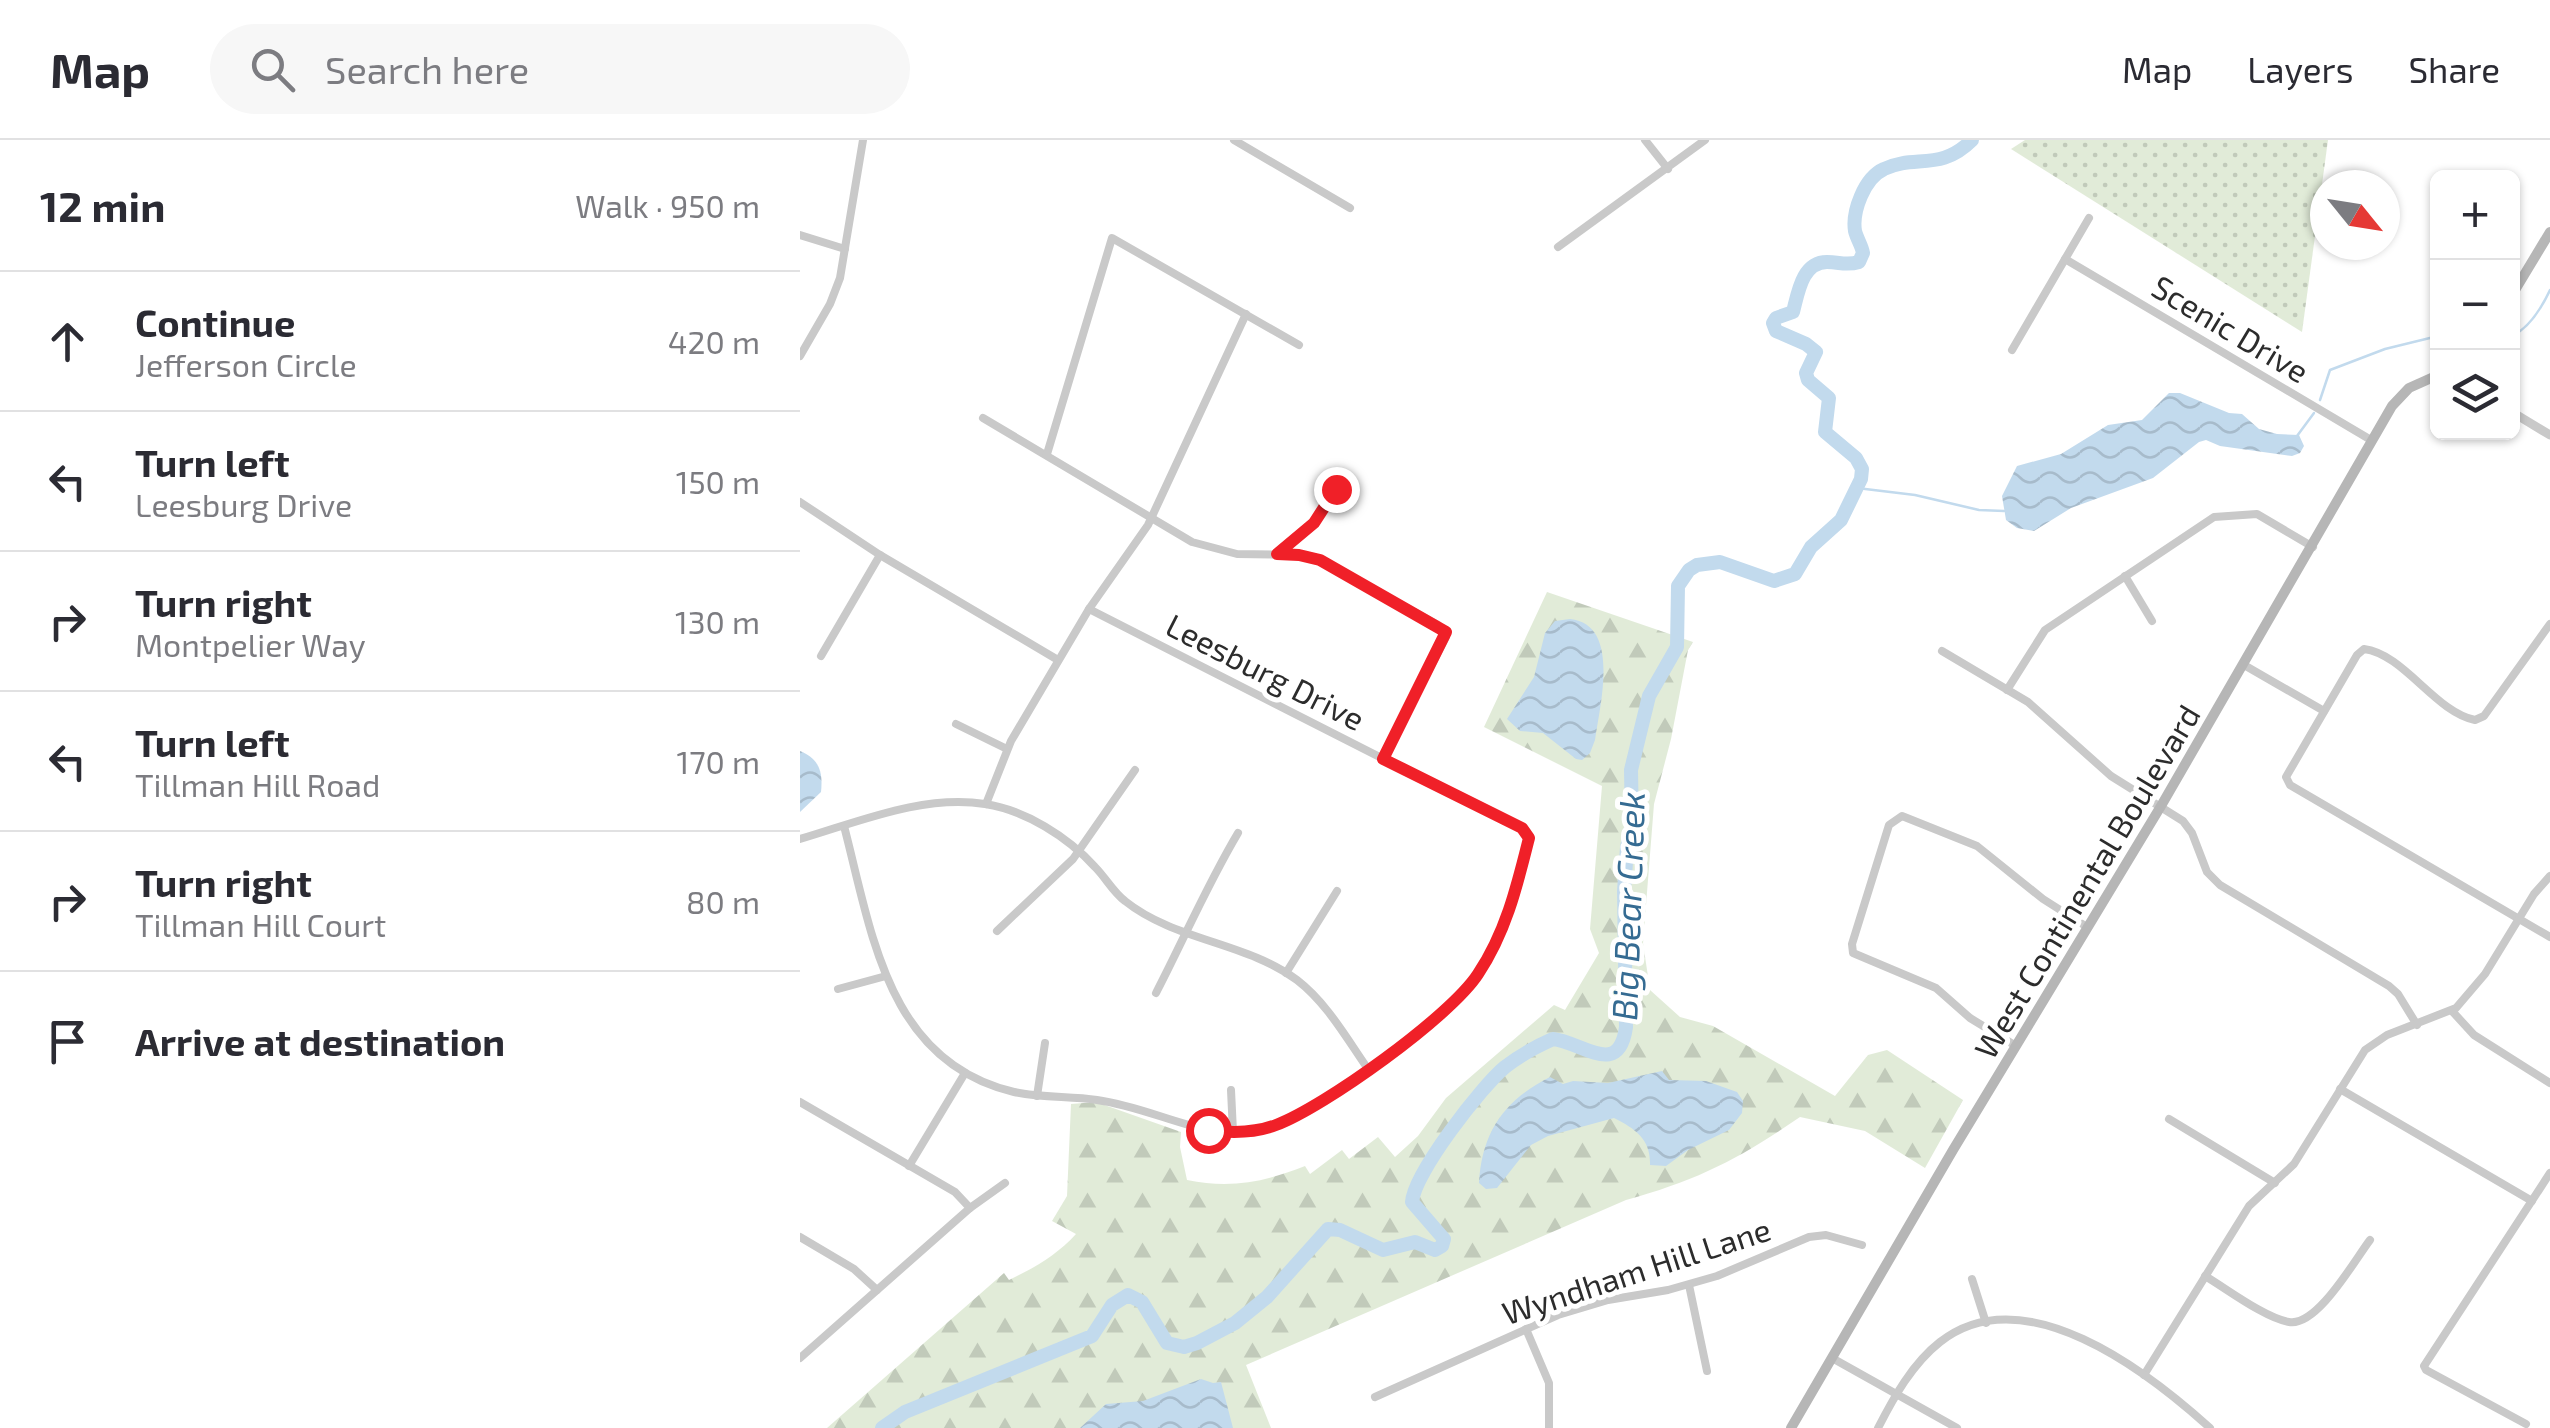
<!DOCTYPE html>
<html lang="en">
<head>
<meta charset="utf-8">
<style>
  body { margin:0; font-family:"Exo 2",sans-serif; background:#f7f7f7; color:#2b2b33 }
  .controls { position:absolute; right:30px; top:30px; display:grid; overflow:hidden; border-radius:15px; box-shadow:0 2px 8px #0004 }
  .controls button { width:90px; height:90px; display:grid; place-items:center; padding:0; border:0; border-bottom:2px solid #e1e1e2; background:#fff; color:#2b2b33; font:50px sans-serif }
  .compass { position:absolute; left:1510px; top:30px; width:90px; height:90px; border-radius:50%; background:#fff; box-shadow:0 2px 8px #0004; rotate:120deg }
  .stop { position:absolute; width:30px; height:30px; margin:-22px; border:8px solid #f02028; border-radius:50%; background:#fff }
  .stop.end { background:#f02028; border-color:#fff; box-shadow:0 2px 10px #0008 }
  .list { margin:0; padding:0; list-style:none }
  h2 { display:flex; justify-content:space-between; align-items:center; height:130px; margin:0; padding:0 40px; font-size:42px }
  h2 small { font-size:32px; font-weight:400; color:#7c7c81 }
  .list li { display:grid; grid-template-columns:65px 1fr auto; gap:30px; align-items:center; box-sizing:border-box; height:140px; padding:0 40px; border-top:2px solid #e1e1e2 }
  .list b { display:block; font-size:38px; white-space:nowrap }
  .list p { margin:0; font-size:32px; white-space:nowrap; color:#7c7c81 }
  .list em { font-size:32px; font-style:normal; color:#7c7c81 }
  .icon { flex:none; width:55px; height:55px; fill:none; stroke:currentColor; stroke-width:2; stroke-linecap:round; stroke-linejoin:round }
  .map { position:relative; flex:none; width:1750px; height:1288px; overflow:hidden }
  header { display:flex; align-items:center; gap:60px; box-sizing:border-box; height:140px; padding:0 50px; background:#fff; border-bottom:2px solid #e1e1e2 }
  header strong { font-size:48px }
  nav { display:flex; gap:55px; margin-inline-start:auto; font-size:35px }
  .search { width:700px; height:90px; background:#f7f7f7; display:flex; align-items:center; gap:25px; box-sizing:border-box; padding:0 35px; border-radius:55px; color:#7c7c81; font-size:38px }
  main { display:flex }
  aside { flex:1; background:#fff }
  .map>svg:first-child { display:block }
  .forest { fill:url(#forest-firs) }
  .park { fill:url(#park-dots) }
  .water { fill:url(#water-waves) }
  .lines { fill:none; stroke-linecap:round; stroke-linejoin:round }
  .stream { stroke:#c2daed; stroke-width:2.5 }
  .river { stroke:#c2daed; stroke-width:14 }
  .minor { stroke:#c9c9c9; stroke-width:8 }
  .tertiary { stroke:#c9c9c9; stroke-width:9 }
  .secondary { stroke:#b6b6b6; stroke-width:10 }
  .route { stroke:#f02028; stroke-width:12 }
  .labels { text-anchor:middle; dominant-baseline:central; stroke-width:10; stroke-linejoin:round; paint-order:stroke }
  .street-label { font-size:32px; fill:#2c2c2c; stroke:#fff }
  .water-label { font-size:35px; font-style:italic; fill:#356b92; stroke:#fff }
</style>
</head>
<body>
<header>
<strong>Map</strong>
<div class="search"><svg class="icon" aria-label="search" viewBox="0 0 24 24"><circle cx="10" cy="10" r="6"/><path d="M15 15l6 6"/></svg>Search here</div>
<nav><a>Map</a><a>Layers</a><a>Share</a></nav>
</header>
<main>
<aside>
<h2>12 min<small>Walk · 950 m</small></h2>
<ul class="list">
<li><svg class="icon" aria-label="ahead" viewBox="0 0 24 24"><path d="M12 20V5M6 11l6-6 6 6"/></svg><div><b>Continue</b><p>Jefferson Circle</p></div><em>420 m</em></li>
<li><svg class="icon" aria-label="left" viewBox="0 0 24 24"><path d="M17 20v-9H6M10 6l-5 5 5 5"/></svg><div><b>Turn left</b><p>Leesburg Drive</p></div><em>150 m</em></li>
<li><svg class="icon" aria-label="right" viewBox="0 0 24 24"><path d="M7 20v-9h11M14 6l5 5-5 5"/></svg><div><b>Turn right</b><p>Montpelier Way</p></div><em>130 m</em></li>
<li><svg class="icon" aria-label="left" viewBox="0 0 24 24"><path d="M17 20v-9H6M10 6l-5 5 5 5"/></svg><div><b>Turn left</b><p>Tillman Hill Road</p></div><em>170 m</em></li>
<li><svg class="icon" aria-label="right" viewBox="0 0 24 24"><path d="M7 20v-9h11M14 6l5 5-5 5"/></svg><div><b>Turn right</b><p>Tillman Hill Court</p></div><em>80 m</em></li>
<li><svg class="icon" aria-label="arrive" viewBox="0 0 24 24"><path d="M6 21V4h12l-3 4 3 4H6"/></svg><div><b>Arrive at destination</b></div></li>
</ul>
</aside>
<div class="map">
<svg width="1750" height="1288" viewBox="0 0 1750 1288">
  <defs>
    <pattern id="forest-firs" width="22" height="20" patternUnits="userSpaceOnUse" patternTransform="scale(2.5)"><rect width="22" height="20" fill="#e1ebd8"/><path d="M5 1l3.5 6h-7zM16 11l3.5 6h-7z" fill="#c1caba"/></pattern>
    <pattern id="park-dots" width="8" height="8" patternUnits="userSpaceOnUse" patternTransform="scale(2.5)"><rect width="8" height="8" fill="#e1ebd8"/><path d="M2 2h.1M6 6h.1" fill="none" stroke="#c1caba" stroke-width="1.8" stroke-linecap="round"/></pattern>
    <pattern id="water-waves" width="16" height="10" patternUnits="userSpaceOnUse" patternTransform="scale(2.5)"><rect width="16" height="10" fill="#c2daed"/><path d="M0 5q4-4 8 0t8 0" fill="none" stroke="#a7bbcb"/></pattern>
  </defs>
  <rect width="100%" height="100%" fill="#fff"/>
  <!-- forest -->
  <path class="forest" d="M747 452 893 502 888 510 871 599 854 664 843 803 850 850 880 877 913 886 1035 956 1068 915 1087 910 1163 960 1125 1028 1065 991 1000 977C939 1019 898 1040 826 1060L446 1225 471 1288H27L204 1133 209 1140C234 1128 257 1115 276 1094L252 1081 267 1056 271 964 296 962 381 992 380 1007 387 1040C431 1049 464 1042 505 1026L510 1034 542 1010 549 1019 578 997 595 1017 618 996 646 958 754 865 765 870 799 813 790 789 802 646 684 587Z"/>
  <!-- park -->
  <path class="park" d="M1225 0H1528L1502 192 1211 9Z"/>
  <!-- water -->
  <g class="water">
    <path d="M1369 253H1380L1429 273 1442 274 1459 289 1477 294 1499 295 1504 306 1500 313 1492 316 1420 306 1406 300 1399 302 1353 338 1271 368 1234 391 1217 388 1206 380 1202 356 1217 326 1261 314 1308 285 1342 280Z"/>
    <path d="M770 479C821 484 800 565 795 600L790 613 782 620 776 619 743 593 720 591 707 579 734 537 745 493 755 481Z"/>
    <path d="M0 611C20 619 23 633 21 652L0 672Z"/>
    <path d="M862 931 869 940 906 941 937 952 943 961 942 973 929 990 888 1010 866 1026 850 1025C851 1000 836 989 814 978L748 996 731 1005 697 1048 686 1049 679 1043C682 991 705 960 750 937L763 944 773 941 808 943Z"/>
    <path d="M401 1239 413 1243 421 1242 433 1288H280L306 1264 343 1261Z"/>
  </g>
  <g class="lines">
    <!-- stream -->
    <g class="stream">
      <path d="M1712 196C1729 188 1742 167 1750 150"/>
      <path d="M1520 260 1530 230 1585 209 1638 196"/>
      <path d="M1497 296 1514 273"/>
      <path d="M1057 348 1115 355 1179 370 1204 371"/>
    </g>
    <!-- river -->
    <path class="river" d="M82 1288 105 1272 292 1196 312 1165 328 1155 342 1162 367 1203 384 1207 397 1203 435 1183 467 1157 528 1089 540 1090 583 1110 615 1102 635 1110 642 1106 644 1099 612 1062C614 1033 682 946 705 927 719 916 737 906 753 899 782 902 819 939 826 887L824 751 827 707 832 685 831 630 849 556 877 507 878 446 889 430 897 425 920 422 974 441 995 434 1011 407 1041 380 1061 339 1062 329 1056 318 1025 292 1029 258 1008 240 1006 233 1016 212 1006 204 976 191 973 183 976 178 993 172C998 153 1002 122 1027 122 1040 122 1046 126 1059 122L1063 113C1062 106 1057 99 1055 91 1052 72 1064 38 1084 29 1115 14 1140 32 1172 0"/>
    <!-- minor -->
    <g class="minor">
      <path d="M434 0 550 68"/>
      <path d="M845 0 868 29"/>
      <path d="M0 95 45 109"/>
      <path d="M758 107 905 0"/>
      <path d="M1265 119 1571 300"/>
      <path d="M1212 210 1289 78"/>
      <path d="M0 216 30 164 40 138 63 0"/>
      <path d="M183 278 392 402 437 414 499 415 520 420 638 485 646 497 583 619"/>
      <path d="M247 314 312 98 499 205"/>
      <path d="M0 362 80 415 258 520"/>
      <path d="M477 414 514 383 540 341"/>
      <path d="M1325 436 1352 481"/>
      <path d="M1750 484 1684 576 1675 580C1635 572 1604 514 1564 509L1557 515 1486 637 1490 645 1750 797"/>
      <path d="M1142 511 1228 562 1311 636 1383 681 1392 693 1407 732 1420 745 1589 846 1598 854 1617 885"/>
      <path d="M21 516 80 415"/>
      <path d="M1444 525 1524 571"/>
      <path d="M1207 550 1245 490 1414 377 1457 374 1513 407"/>
      <path d="M156 584 207 609"/>
      <path d="M186 664 211 601 289 469 348 385 446 174"/>
      <path d="M44 686C72 793 87 922 214 952 241 958 270 956 297 960 335 965 371 982 408 990 430 993 455 992 476 985 524 968 650 877 678 834 706 792 717 746 729 698L727 692 289 469"/>
      <path d="M0 699C58 682 124 654 185 664 225 670 268 697 295 727 306 738 313 752 325 761 375 801 446 802 497 840 527 863 547 899 568 929"/>
      <path d="M197 791 273 719 335 630"/>
      <path d="M486 833 537 751"/>
      <path d="M38 849 86 836"/>
      <path d="M356 853C384 799 407 745 438 693"/>
      <path d="M1652 871 1674 895 1750 943"/>
      <path d="M1216 906 1170 878 1136 848 1053 813 1052 804 1089 685 1102 676 1177 706 1243 759 1287 787"/>
      <path d="M1540 949 1732 1061"/>
      <path d="M431 950 433 992"/>
      <path d="M237 956 245 903"/>
      <path d="M0 962 155 1052 170 1068"/>
      <path d="M1369 979 1475 1043"/>
      <path d="M109 1026 165 933"/>
      <path d="M0 1097 54 1129 77 1150"/>
      <path d="M1405 1136C1427 1149 1465 1178 1489 1182 1517 1187 1554 1121 1570 1100"/>
      <path d="M1172 1139 1186 1183"/>
      <path d="M889 1145 907 1231"/>
      <path d="M726 1189 749 1243V1288"/>
      <path d="M0 1218 170 1068 205 1043"/>
      <path d="M1032 1218 1157 1288"/>
      <path d="M1344 1235 1449 1066 1494 1024 1565 910 1587 895 1656 868 1685 834 1734 754 1750 736"/>
      <path d="M575 1257 758 1175 808 1160 868 1150 917 1136 1009 1097 1026 1095 1062 1105"/>
      <path d="M1726 1284 1626 1230 1624 1226 1750 1033"/>
      <path d="M1078 1288C1094 1257 1112 1224 1140 1202 1224 1136 1347 1231 1410 1288"/>
    </g>
    <!-- tertiary -->
    <path class="tertiary" d="M1712 272 1750 295"/>
    <!-- secondary -->
    <g class="secondary">
      <path d="M1712 155 1750 92"/>
      <path d="M991 1288 1153 1010 1361 666 1592 266 1609 248 1638 235"/>
    </g>
  </g>
  <g class="lines">
    <!-- route -->
    <path class="route" d="M408 990C430 993 455 993 476 985 524 967 650 877 678 834 706 792 717 746 729 698L722 688 583 619 646 492 520 420 499 415 477 414 514 383 536 349"/>
  </g>
  <g class="labels">
    <!-- street labels -->
    <g class="street-label">
      <text transform="translate(1431 188) rotate(31)">Scenic Drive</text>
      <text transform="translate(466 531) rotate(27)">Leesburg Drive</text>
      <text transform="translate(1286 741) rotate(-59)">West Continental Boulevard</text>
      <text transform="translate(836 1130) rotate(-18)">Wyndham Hill Lane</text>
    </g>
    <!-- water labels -->
    <g class="water-label">
      <text transform="translate(827 766) rotate(-88)">Big Bear Creek</text>
    </g>
  </g>
</svg>
<div class="controls">
<button>+</button>
<button>−</button>
<button><svg class="icon" aria-label="layers" viewBox="0 0 24 24"><path d="M12 4l9 5-9 5-9-5zM3 14l9 5 9-5"/></svg></button>
</div>
<svg class="compass" viewBox="-18 -18 36 36"><path d="M0-13l5 13h-10z" fill="#e53935"/><path d="M0 13l5-13h-10z" fill="#7c7c81"/></svg>
<div class="stop" style="left:408px;top:990px"></div>
<div class="stop end" style="left:536px;top:349px"></div>
</div>
</main>
</body>
</html>
